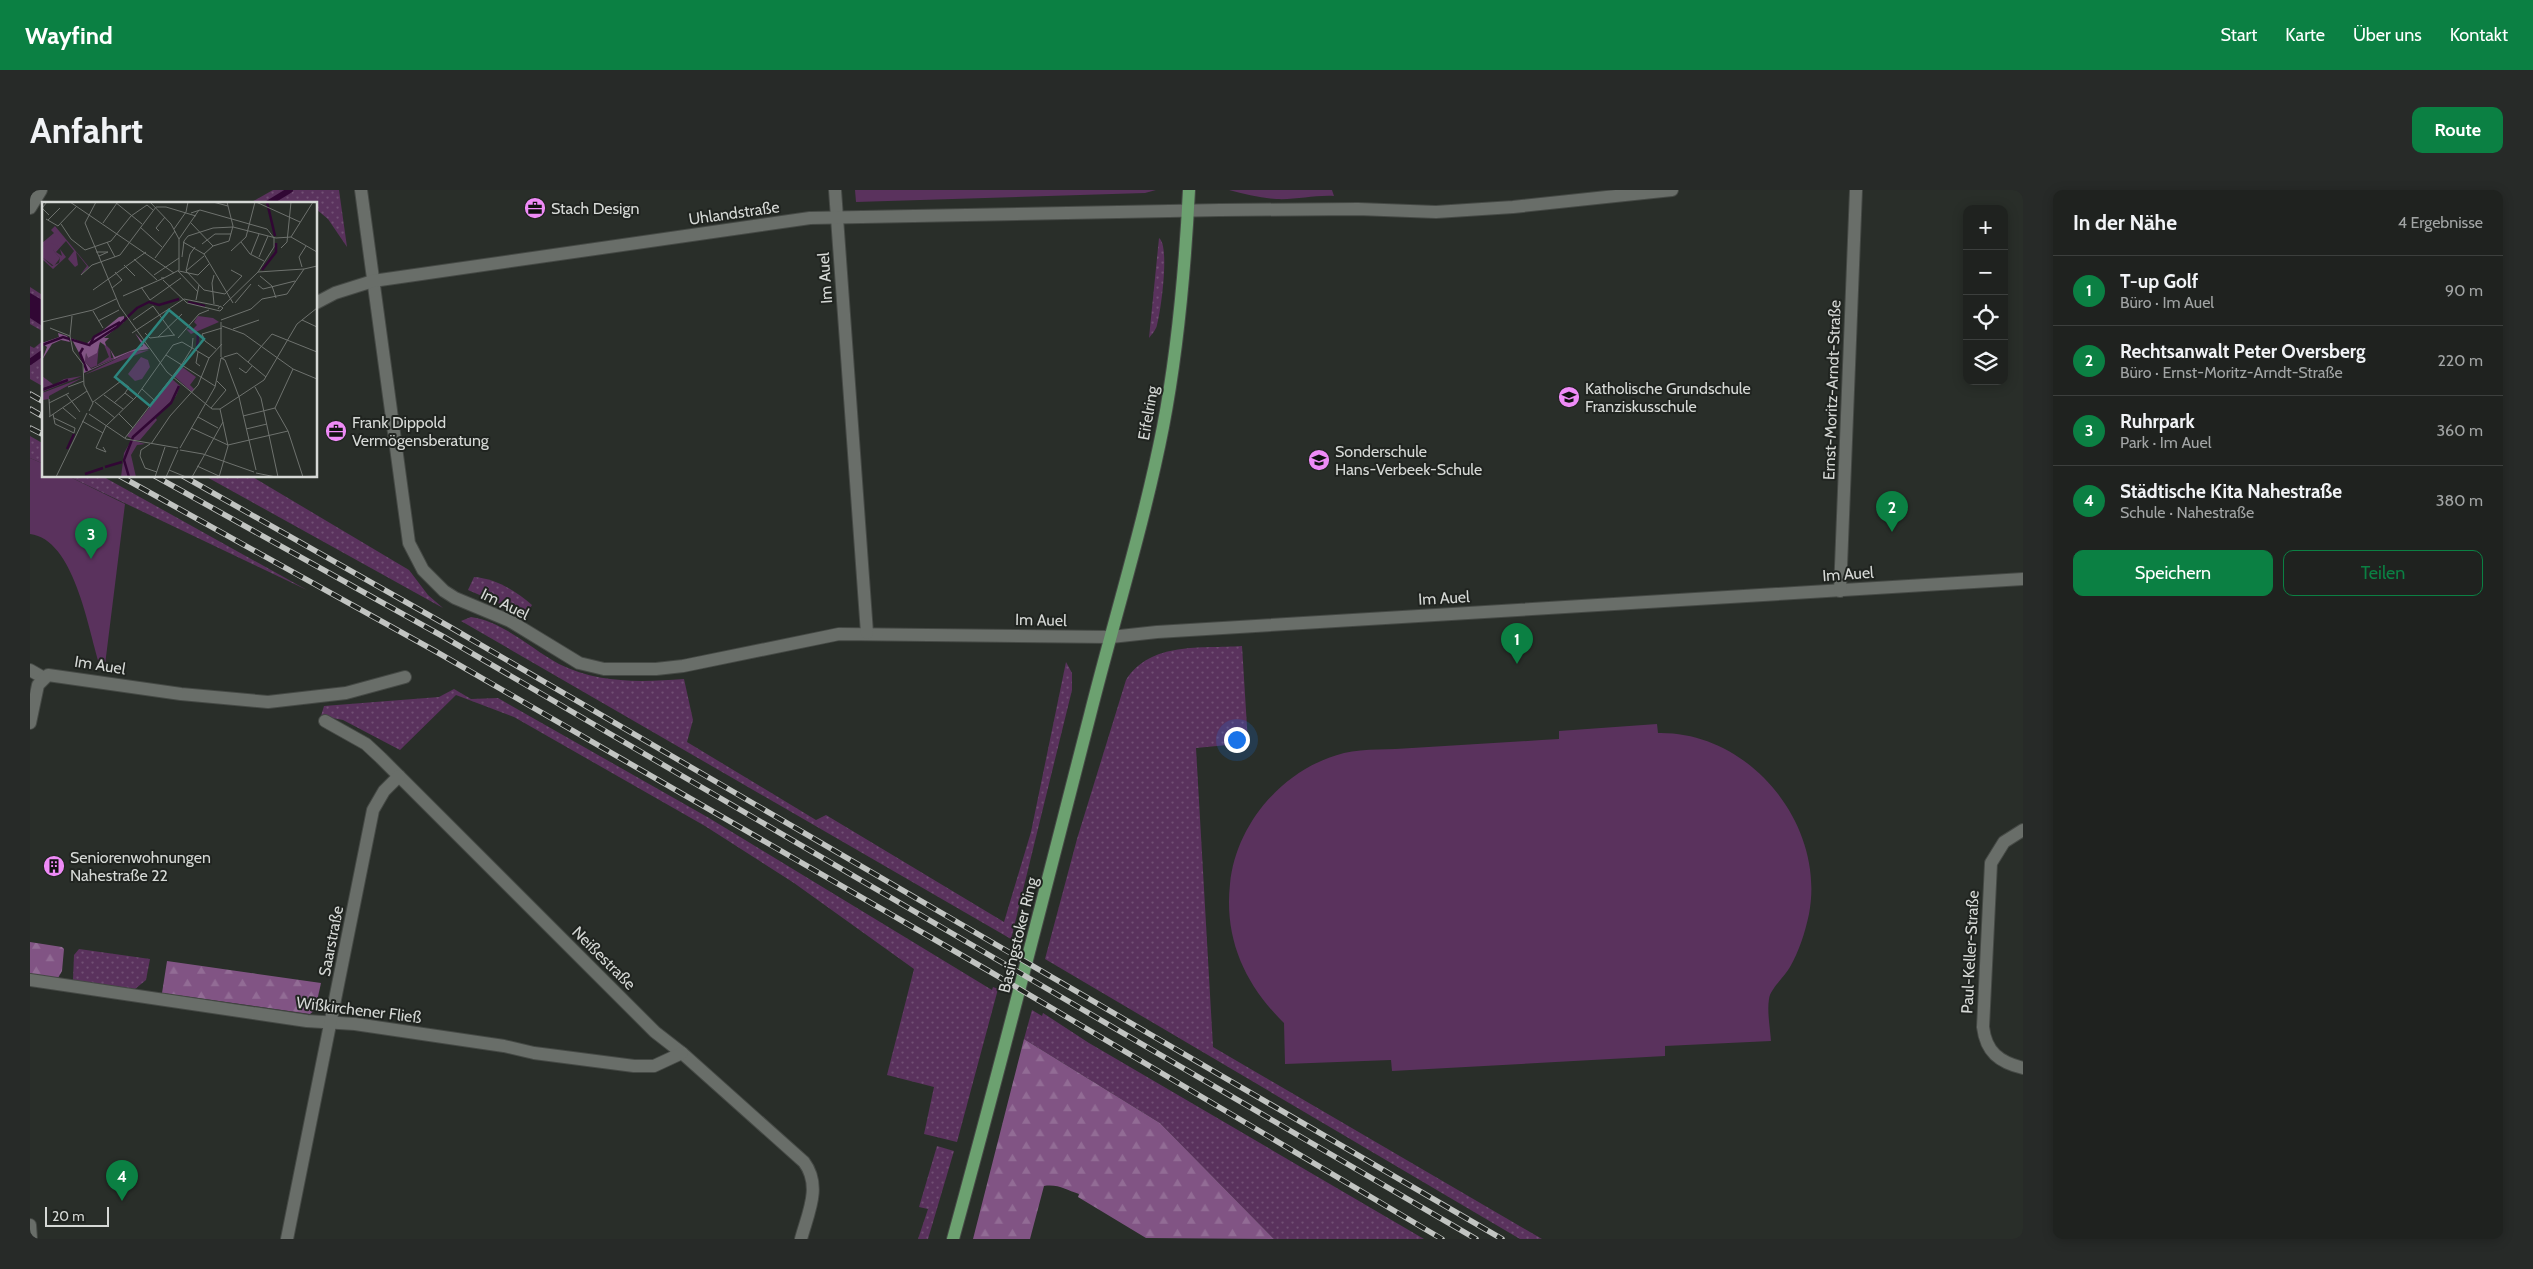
<!DOCTYPE html>
<html lang="de">
<head>
<meta charset="utf-8">
<style>
  body { margin:0; font-family:Cabin,sans-serif; background:#272a28; color:#f1f3f6 }
  .controls { position:absolute; right:15px; top:15px; display:grid; overflow:hidden; border-radius:10px; box-shadow:0 2px 12px #0003 }
  .controls button { width:45px; height:45px; display:grid; place-items:center; padding:0; border:0; border-bottom:1px solid #3c3f3d; background:#1f221f; color:#f1f3f6; font:25px sans-serif }
  .scale { position:absolute; left:15px; bottom:12px; width:64px; box-sizing:border-box; padding-left:5px; border:2px solid #d6d9d6; border-top:0; font-size:14px; line-height:18px; white-space:nowrap; color:#d6d9d6; -webkit-text-stroke:4px #202420; paint-order:stroke }
  .you { position:absolute; left:1206px; top:549px; width:18px; height:18px; margin:-12px; border:4px solid #fff; border-radius:50%; background:#1a73e8; box-shadow:0 0 0 8px #1a73e833 }
  .badge { display:grid; place-items:center; width:32px; height:32px; border-radius:50%; background:#0b8043; color:#fff; font-size:16px; font-weight:700 }
  .pin { position:absolute; translate:-50% -41px; filter:drop-shadow(0 1px 2px #0008) }
  .pin::after { content:''; position:absolute; top:26px; width:18px; height:15px; background:inherit; clip-path:polygon(0 0,100% 0,50% 100%) }
  .list { margin:0; padding:0; list-style:none }
  h2 { display:flex; justify-content:space-between; align-items:center; height:65px; margin:0; padding:0 20px; font-size:21px }
  h2 small { font-size:16px; font-weight:400; color:#a1a4a4 }
  .list li { display:grid; grid-template-columns:32px 1fr auto; gap:15px; align-items:center; box-sizing:border-box; height:70px; padding:0 20px; border-top:1px solid #3c3f3d }
  .list b { display:block; font-size:19px; white-space:nowrap }
  .list p { margin:0; font-size:16px; white-space:nowrap; color:#a1a4a4 }
  .list em { font-size:16px; font-style:normal; color:#a1a4a4 }
  .actions { display:flex; gap:10px; padding:15px 20px }
  .actions a { flex:1; padding:11px 0; border:1px solid #0b8043; border-radius:10px; text-align:center; font-size:18px; color:#0b8043 }
  .actions .main { background:#0b8043; color:#fff }
  .icon { flex:none; width:28px; height:28px; fill:none; stroke:currentColor; stroke-width:2; stroke-linecap:round; stroke-linejoin:round }
  .map { position:relative; flex:none; width:1993px; height:1049px; overflow:hidden; border-radius:10px }
  header { display:flex; align-items:center; gap:30px; box-sizing:border-box; height:70px; padding:0 25px; background:#0b8043; color:#fff }
  header strong { font-size:24px }
  nav { display:flex; gap:28px; margin-inline-start:auto; font-size:18px }
  .intro { display:flex; align-items:center; justify-content:space-between; box-sizing:border-box; height:120px; padding:0 30px }
  h1 { margin:0; font-size:35px }
  .button { padding:12px 22px; border-radius:10px; background:#0b8043; color:#fff; font-size:18px; font-weight:700 }
  main { display:flex; gap:30px; padding:0 30px }
  aside { flex:1; background:#1f221f; border-radius:10px; box-shadow:0 2px 12px #0003 }
  .map>svg:first-child { display:block }
  .grass { fill:url(#grass-dots) }
  .forest { fill:url(#forest-firs) }
  .park { fill:#5a325d }
  .water { fill:#310734 }
  .lines { fill:none; stroke-linecap:round; stroke-linejoin:round }
  .stream { stroke:#310734; stroke-width:6 }
  .minor-casing { stroke:#454945; stroke-width:14 }
  .major-casing { stroke:#454945; stroke-width:14 }
  .minor { stroke:#696e69; stroke-width:12 }
  .major { stroke:#6ca170; stroke-width:12 }
  .rail-casing { stroke:#c1c4c1; stroke-width:5.5 }
  .rail { stroke:#202420; stroke-width:4; stroke-dasharray:11; stroke-linecap:butt }
  .labels { text-anchor:middle; dominant-baseline:central; stroke-width:4; stroke-linejoin:round; paint-order:stroke }
  .poi-label { font-size:16px; fill:#d6d9d6; stroke:#202420; text-anchor:start }
  .street-label { font-size:16px; fill:#d6d9d6; stroke:#202420 }
  .inset-river { fill:none; stroke:#310734; stroke-width:2.5 }
  .inset-road { fill:none; stroke:#6e726e; stroke-width:1 }
  .view { fill:#2d857e; fill-opacity:0.15; stroke:#2d857e; stroke-width:2.5 }
  .inset-edge { fill:none; stroke:#d6d9d6; stroke-width:2.5 }
</style>
</head>
<body>
<header>
<strong>Wayfind</strong>
<nav><a>Start</a><a>Karte</a><a>Über uns</a><a>Kontakt</a></nav>
</header>
<div class="intro"><h1>Anfahrt</h1><a class="button">Route</a></div>
<main>
<div class="map">
<svg width="1993" height="1049" viewBox="0 0 1993 1049">
  <defs>
    <pattern id="grass-dots" width="8" height="8" patternUnits="userSpaceOnUse" patternTransform="scale(1.25)"><rect width="8" height="8" fill="#5a325d"/><path d="M2 2h.1M6 6h.1" fill="none" stroke="#714f74" stroke-width="1.8" stroke-linecap="round"/></pattern>
    <pattern id="forest-firs" width="22" height="20" patternUnits="userSpaceOnUse" patternTransform="scale(1.25)"><rect width="22" height="20" fill="#815484"/><path d="M5 1l3.5 6h-7zM16 11l3.5 6h-7z" fill="#926c95"/></pattern>
  </defs>
  <rect width="100%" height="100%" fill="#292e29"/>
  <!-- grass -->
  <g class="grass">
    <path d="M243 0H309L317 57 298 29 286 19V14H218Z"/>
    <path d="M1129 48C1140 55 1131 121 1127 135 1126 140 1122 144 1119 148Z"/>
    <path d="M0 97 14 106V142L0 134Z"/>
    <path d="M14 150V197L0 189V156L4 158Z"/>
    <path d="M0 246 14 254V274L0 268Z"/>
    <path d="M38 286H72L277 400Z"/>
    <path d="M175 286H221L379 380 398 405 413 418Z"/>
    <path d="M444 387C467 389 484 400 502 415L496 425 438 400Z"/>
    <path d="M441 427C474 432 500 458 529 474 569 494 612 492 654 489L663 530 657 552 786 630 796 625 974 732 1001 642 1036 472 1042 483V500L981 749 431 431Z"/>
    <path d="M1212 456 1218 553 1166 558 1183 857 1512 1049H1490L1015 769 1047 649 1096 490C1121 451 1171 459 1212 456Z"/>
    <path d="M424 499 441 509 468 508 480 515 679 628 962 800 963 797 968 799 927 952 894 944 904 897 857 885 884 779 764 693 675 636 484 527 426 505 370 560 313 530 291 526 294 516 409 507Z"/>
    <path d="M49 759 120 769 116 790 105 799 43 790 44 765Z"/>
    <path d="M1002 820 1012 826 1013 823 1059 853 1394 1049H1244L1130 933 994 849Z"/>
    <path d="M907 956 924 961 898 1049H888L898 1019 889 1017Z"/>
  </g>
  <!-- forest -->
  <g class="forest">
    <path d="M0 752 32 757 34 759 32 781 28 788 0 784Z"/>
    <path d="M137 771 291 793 285 820 280 824 132 803Z"/>
    <path d="M994 849 1130 933 1244 1049 1116 1048 1048 1007 1049 1004C1036 1000 1029 994 1014 996L1000 1049H943Z"/>
  </g>
  <!-- park -->
  <g class="park">
    <path d="M825 0H1126L1115 3 826 12Z"/>
    <path d="M1199 0H1302L1304 6C1284 5 1266 10 1246 9 1231 8 1214 4 1199 0Z"/>
    <path d="M0 268 14 274V286H38L95 314 75 475 69 473C58 438 44 349 0 344Z"/>
    <path d="M1627 534 1628 543C1720 541 1796 635 1779 724 1775 743 1769 761 1760 777 1755 786 1740 799 1739 809 1737 822 1740 837 1741 851L1635 856V866L1362 881 1361 870 1255 874 1254 833C1215 795 1194 749 1200 694 1206 633 1254 578 1314 563 1335 558 1361 560 1382 558 1431 555 1480 552 1529 549V541Z"/>
  </g>
  <!-- water -->
  <path class="water" d="M0 103 14 111V137L0 128Z"/>
  <g class="lines">
    <!-- stream -->
    <g class="stream">
      <path d="M237 14 260 0"/>
      <path d="M0 172 14 162"/>
    </g>
    <!-- minor casing -->
    <g class="minor-casing">
      <g id="minor">
        <path d="M331 0 379 353 393 380 414 401 425 408 480 431 549 473 574 479H626L653 476 809 444 1081 447 1127 442 1993 389"/>
        <path d="M805 0 837 443"/>
        <path d="M0 18 11 0"/>
        <path d="M286 113 305 103 343 91 780 28 1190 20 1328 19 1406 22 1483 17 1642 0"/>
        <path d="M1810 401 1826 0"/>
        <path d="M0 480 14 488"/>
        <path d="M295 531 336 554 351 568 625 842 652 863 774 972C792 996 778 1023 771 1049"/>
        <path d="M0 533 8 495 18 485 151 504 238 512 316 503 375 487"/>
        <path d="M1993 640 1974 652 1961 673 1953 837C1956 862 1969 872 1993 878"/>
        <path d="M0 790 277 831 325 834 474 856 504 863 604 876H624L652 863"/>
        <path d="M0 1035 1 1049"/>
        <path d="M257 1049 343 620 354 601 369 586"/>
      </g>
    </g>
    <!-- major casing -->
    <g class="major-casing">
      <path id="major" d="M923 1049C971 875 1015 700 1060 525 1084 429 1114 334 1133 237 1148 159 1155 79 1159 0"/>
    </g>
    <!-- minor -->
    <use href="#minor" class="minor"/>
    <!-- major -->
    <use href="#major" class="major"/>
    <!-- rail casing -->
    <g class="rail-casing">
      <g id="rail">
        <path d="M0 204 14 212"/>
        <path d="M0 219 14 227"/>
        <path d="M0 238 14 245"/>
        <path d="M90 286 405 461 959 781 1412 1049"/>
        <path d="M125 286 414 447 1446 1049"/>
        <path d="M153 286 420 437 1472 1049"/>
      </g>
    </g>
    <!-- rail -->
    <use href="#rail" class="rail"/>
  </g>
  <!-- icons -->
  <defs>
    <g id="office-disc" transform="scale(1.125)"><circle r="9.5" fill="#ef8bf7" stroke="#202420"/><path d="M-6-3h4V-5.5h4V-3h4V5H-6ZM-1-4.5V-3h2v-1.5ZM-6 0V1H6V0Z" fill="#111"/></g>
    <g id="school-disc" transform="scale(1.125)"><circle r="9.5" fill="#ef8bf7" stroke="#202420"/><path d="M0-5L7-2L0 1L-7-2ZM-4 1L0 2.5L4 1V4Q0 6-4 4Z" fill="#111"/></g>
    <g id="building-disc" transform="scale(1.125)"><circle r="9.5" fill="#ef8bf7" stroke="#202420"/><path d="M-4-6H4V6H1V3H-1V6H-4ZM-2.5-4.3h1.7v1.8h-1.7ZM.8-4.3h1.7v1.8H.8ZM-2.5-1h1.7V.8h-1.7ZM.8-1h1.7V.8H.8Z" fill="#111"/></g>
  </defs>
  <g fill-rule="evenodd">
    <use href="#office-disc" x="505" y="18"/>
    <use href="#school-disc" x="1539" y="207"/>
    <use href="#office-disc" x="306" y="241"/>
    <use href="#school-disc" x="1289" y="270"/>
    <use href="#building-disc" x="24" y="676"/>
  </g>
  <g class="labels">
    <!-- poi labels -->
    <g class="poi-label">
      <text x="521" y="18">Stach Design</text>
      <text x="1555" y="198">Katholische Grundschule<tspan x="1555" dy="18">Franziskusschule</tspan></text>
      <text x="322" y="232">Frank Dippold<tspan x="322" dy="18">Vermögensberatung</tspan></text>
      <text x="1305" y="261">Sonderschule<tspan x="1305" dy="18">Hans-Verbeek-Schule</tspan></text>
      <text x="40" y="667">Seniorenwohnungen<tspan x="40" dy="18">Nahestraße 22</tspan></text>
    </g>
    <!-- street labels -->
    <g class="street-label">
      <text transform="translate(704 23) rotate(-8)">Uhlandstraße</text>
      <text transform="translate(795 88) rotate(-94)">Im Auel</text>
      <text transform="translate(1802 200) rotate(-88)">Ernst-Moritz-Arndt-Straße</text>
      <text transform="translate(1118 223) rotate(-80)">Eifelring</text>
      <text transform="translate(1818 384) rotate(-4)">Im Auel</text>
      <text transform="translate(1414 408) rotate(-3)">Im Auel</text>
      <text transform="translate(475 414) rotate(26)">Im Auel</text>
      <text transform="translate(1011 430) rotate(1)">Im Auel</text>
      <text transform="translate(70 475) rotate(9)">Im Auel</text>
      <text transform="translate(988 745) rotate(-76)">Basingstoker Ring</text>
      <text transform="translate(301 751) rotate(-79)">Saarstraße</text>
      <text transform="translate(1940 762) rotate(-87)">Paul-Keller-Straße</text>
      <text transform="translate(574 768) rotate(45)">Neißestraße</text>
      <text transform="translate(329 820) rotate(7)">Wißkirchener Fließ</text>
    </g>
  </g>
  <!-- overview -->
  <g transform="translate(12 12)">
    <rect width="275" height="275" fill="#292e29"/>
    <path d="M13 24 47 65 38 73 45 64 34 50 36 63 33 65 26 57 32 49 24 39 14 50 20 54 18 47 24 55 11 67 0 57V55L10 64 17 61 18 56 7 44 0 45V41L12 31 9 28ZM61 140 68 147 69 156H74L49 166 43 160 44 151 46 156 54 151V147L57 143 55 163 67 155ZM107 148 42 173 88 150ZM0 174 12 183 22 177 40 174 0 190 8 184 0 186ZM40 176 7 194V197L1 198 0 191Z" fill="#5a325d"/>
    <path d="M82 114V120L62 136H67L63 140 64 144 58 140 55 151 46 156 44 151 43 160 49 167 72 157 68 147 73 155 101 144 93 131 107 147 88 150 42 171V160L29 136 44 142 77 115ZM16 131 25 134 28 140 19 138 10 142 0 158 5 145 0 141 17 135Z" fill="#815484"/>
    <path d="M9 41 16 44 11 48 18 56 12 64 0 55V45ZM156 114 171 116 177 120 149 132 144 127 150 128 155 123 152 120ZM99 155 106 158 108 165 100 177 93 179 86 172ZM139 164 154 175 148 183 152 187 150 190 132 174ZM130 177 138 184 134 194 113 215 115 218 98 238H90L103 242 95 243 89 253 94 275H79L82 251 90 237 85 234Z" fill="#5a325d"/>
    <path class="inset-river" d="M225 0 233 34M220 68 234 50V41M146 100 163 104M0 143 21 135 47 143 75 125 95 106 107 100 117 103 137 97M47 144 52 135 78 120M41 146 38 151 45 169M155 148 156 132M0 188 26 178M25 247 32 232M63 265 80 260M43 272 61 266M87 275 82 258 91 235 129 201 137 184"/>
    <path class="inset-road" d="M5 0 0 6 7 13M28 0 132 71M54 0 43 21 78 105 125 170 170 207H178L222 178 255 122 275 106M73 0 100 22M108 0 129 22 137 37V68L122 76M171 0 186 4M214 0 258 20M114 5H124L154 14M149 11 158 8 225 27 232 36V45L216 70M4 17 16 24 35 4M6 18 18 6M61 21 75 1M149 21 171 44M19 22 29 37 43 48 69 39 89 14 105 3 111 8M98 25 120 45M132 27 144 10 146 0M117 29 114 26 123 15M249 35 271 0M249 35 275 50M137 37 157 8M65 40 73 55M141 40 162 52M199 40 208 52 222 59M160 42 173 32H189M239 46 245 40 249 0M189 49 204 35 213 0M54 50H66L57 54M162 52 171 44 187 39 191 24 185 0M162 52 191 101M209 52 217 32M140 55 142 39 146 34 171 26 191 25 234 36 249 35M217 55 226 34M113 56 133 29M92 57 115 78M82 63 93 74M260 65 257 55 264 44M136 69 156 90M137 69 156 73 167 62M144 69 162 88 183 92M144 69 148 52 153 45M144 69 162 54M216 70 262 67M39 73 50 63 78 53 114 5M112 73 137 56M218 74 230 84 234 96M121 78 145 101 178 109 181 106 178 104 176 107M216 83 221 87 253 79M99 85 108 98 139 76M70 86 80 78 73 70M51 88 104 50M183 92 200 74 189 68M81 94 122 76H119M154 98 157 83M193 101 209 82M172 102 170 81 172 73M181 104 216 70M126 107 145 124M51 109 61 126M30 114 28 134 31 149 41 162 42 183 51 201 47 209M91 118 111 104 132 133M179 118 209 107 220 97 245 92 262 67 275 64M260 118 275 125M56 119 77 108M0 120 51 108 74 97M179 120V155M180 124 202 132 251 167 275 177M8 126 28 134M191 127 217 118M90 131 142 97 177 104M103 131 108 136 133 133M116 135 140 112M136 136 157 112 167 108M174 147 163 139 160 132 180 126M156 150 154 161 158 164M124 153 173 184M182 155 195 151 224 175M182 156H179L183 158 197 195 214 268M206 160 230 132 275 150M197 166 204 171 210 164M26 185 42 179M213 185 219 196 236 275M100 187 113 199M24 192 38 210M62 193 81 207M7 197 8 214M51 200 79 179 87 185 83 191M53 200 73 216M7 201 27 191M72 201 83 191 91 197M21 206 34 217M169 206 184 188 175 179M233 206 246 229 261 275M233 206 251 167M11 212 13 222 32 231 33 226 12 216M47 212 84 237 136 246M77 212 91 226M201 214 233 206M7 215 45 189M156 215 176 226M40 219 61 231M149 226 186 243 246 229M204 227 225 222M83 236 140 162 150 146 151 136M108 242 99 248 98 254 103 266 115 270M109 242 128 214 156 183 167 156 180 142M61 245 64 250 54 246 64 224 94 195 131 143 140 140 167 156M138 246 173 185 179 156M138 248 161 252 212 270M155 264 177 274M127 268 144 275M214 271 234 275M14 275 45 211M113 275 123 245M124 275 136 248M150 275 181 220M177 275 186 244 178 207M252 275 275 274"/>
    <path class="view" d="M127 108 162 137 108 204 73 175Z"/>
    <rect width="275" height="275" class="inset-edge"/>
  </g>
</svg>
<div class="controls">
<button>+</button>
<button>−</button>
<button><svg class="icon" aria-label="locate" viewBox="0 0 24 24"><circle cx="12" cy="12" r="6"/><path d="M12 2v4M12 18v4M2 12h4M18 12h4"/></svg></button>
<button><svg class="icon" aria-label="layers" viewBox="0 0 24 24"><path d="M12 4l9 5-9 5-9-5zM3 14l9 5 9-5"/></svg></button>
</div>
<div class="scale">20 m</div>
<div class="you"></div>
<div class="pin badge" style="left:1487px;top:474px">1</div>
<div class="pin badge" style="left:1862px;top:342px">2</div>
<div class="pin badge" style="left:61px;top:369px">3</div>
<div class="pin badge" style="left:92px;top:1011px">4</div>
</div>
<aside>
<h2>In der Nähe<small>4 Ergebnisse</small></h2>
<ul class="list">
<li><span class="badge">1</span><div><b>T-up Golf</b><p>Büro · Im Auel</p></div><em>90 m</em></li>
<li><span class="badge">2</span><div><b>Rechtsanwalt Peter Oversberg</b><p>Büro · Ernst-Moritz-Arndt-Straße</p></div><em>220 m</em></li>
<li><span class="badge">3</span><div><b>Ruhrpark</b><p>Park · Im Auel</p></div><em>360 m</em></li>
<li><span class="badge">4</span><div><b>Städtische Kita Nahestraße</b><p>Schule · Nahestraße</p></div><em>380 m</em></li>
</ul>
<div class="actions"><a class="main">Speichern</a><a>Teilen</a></div>
</aside>
</main>
</body>
</html>
